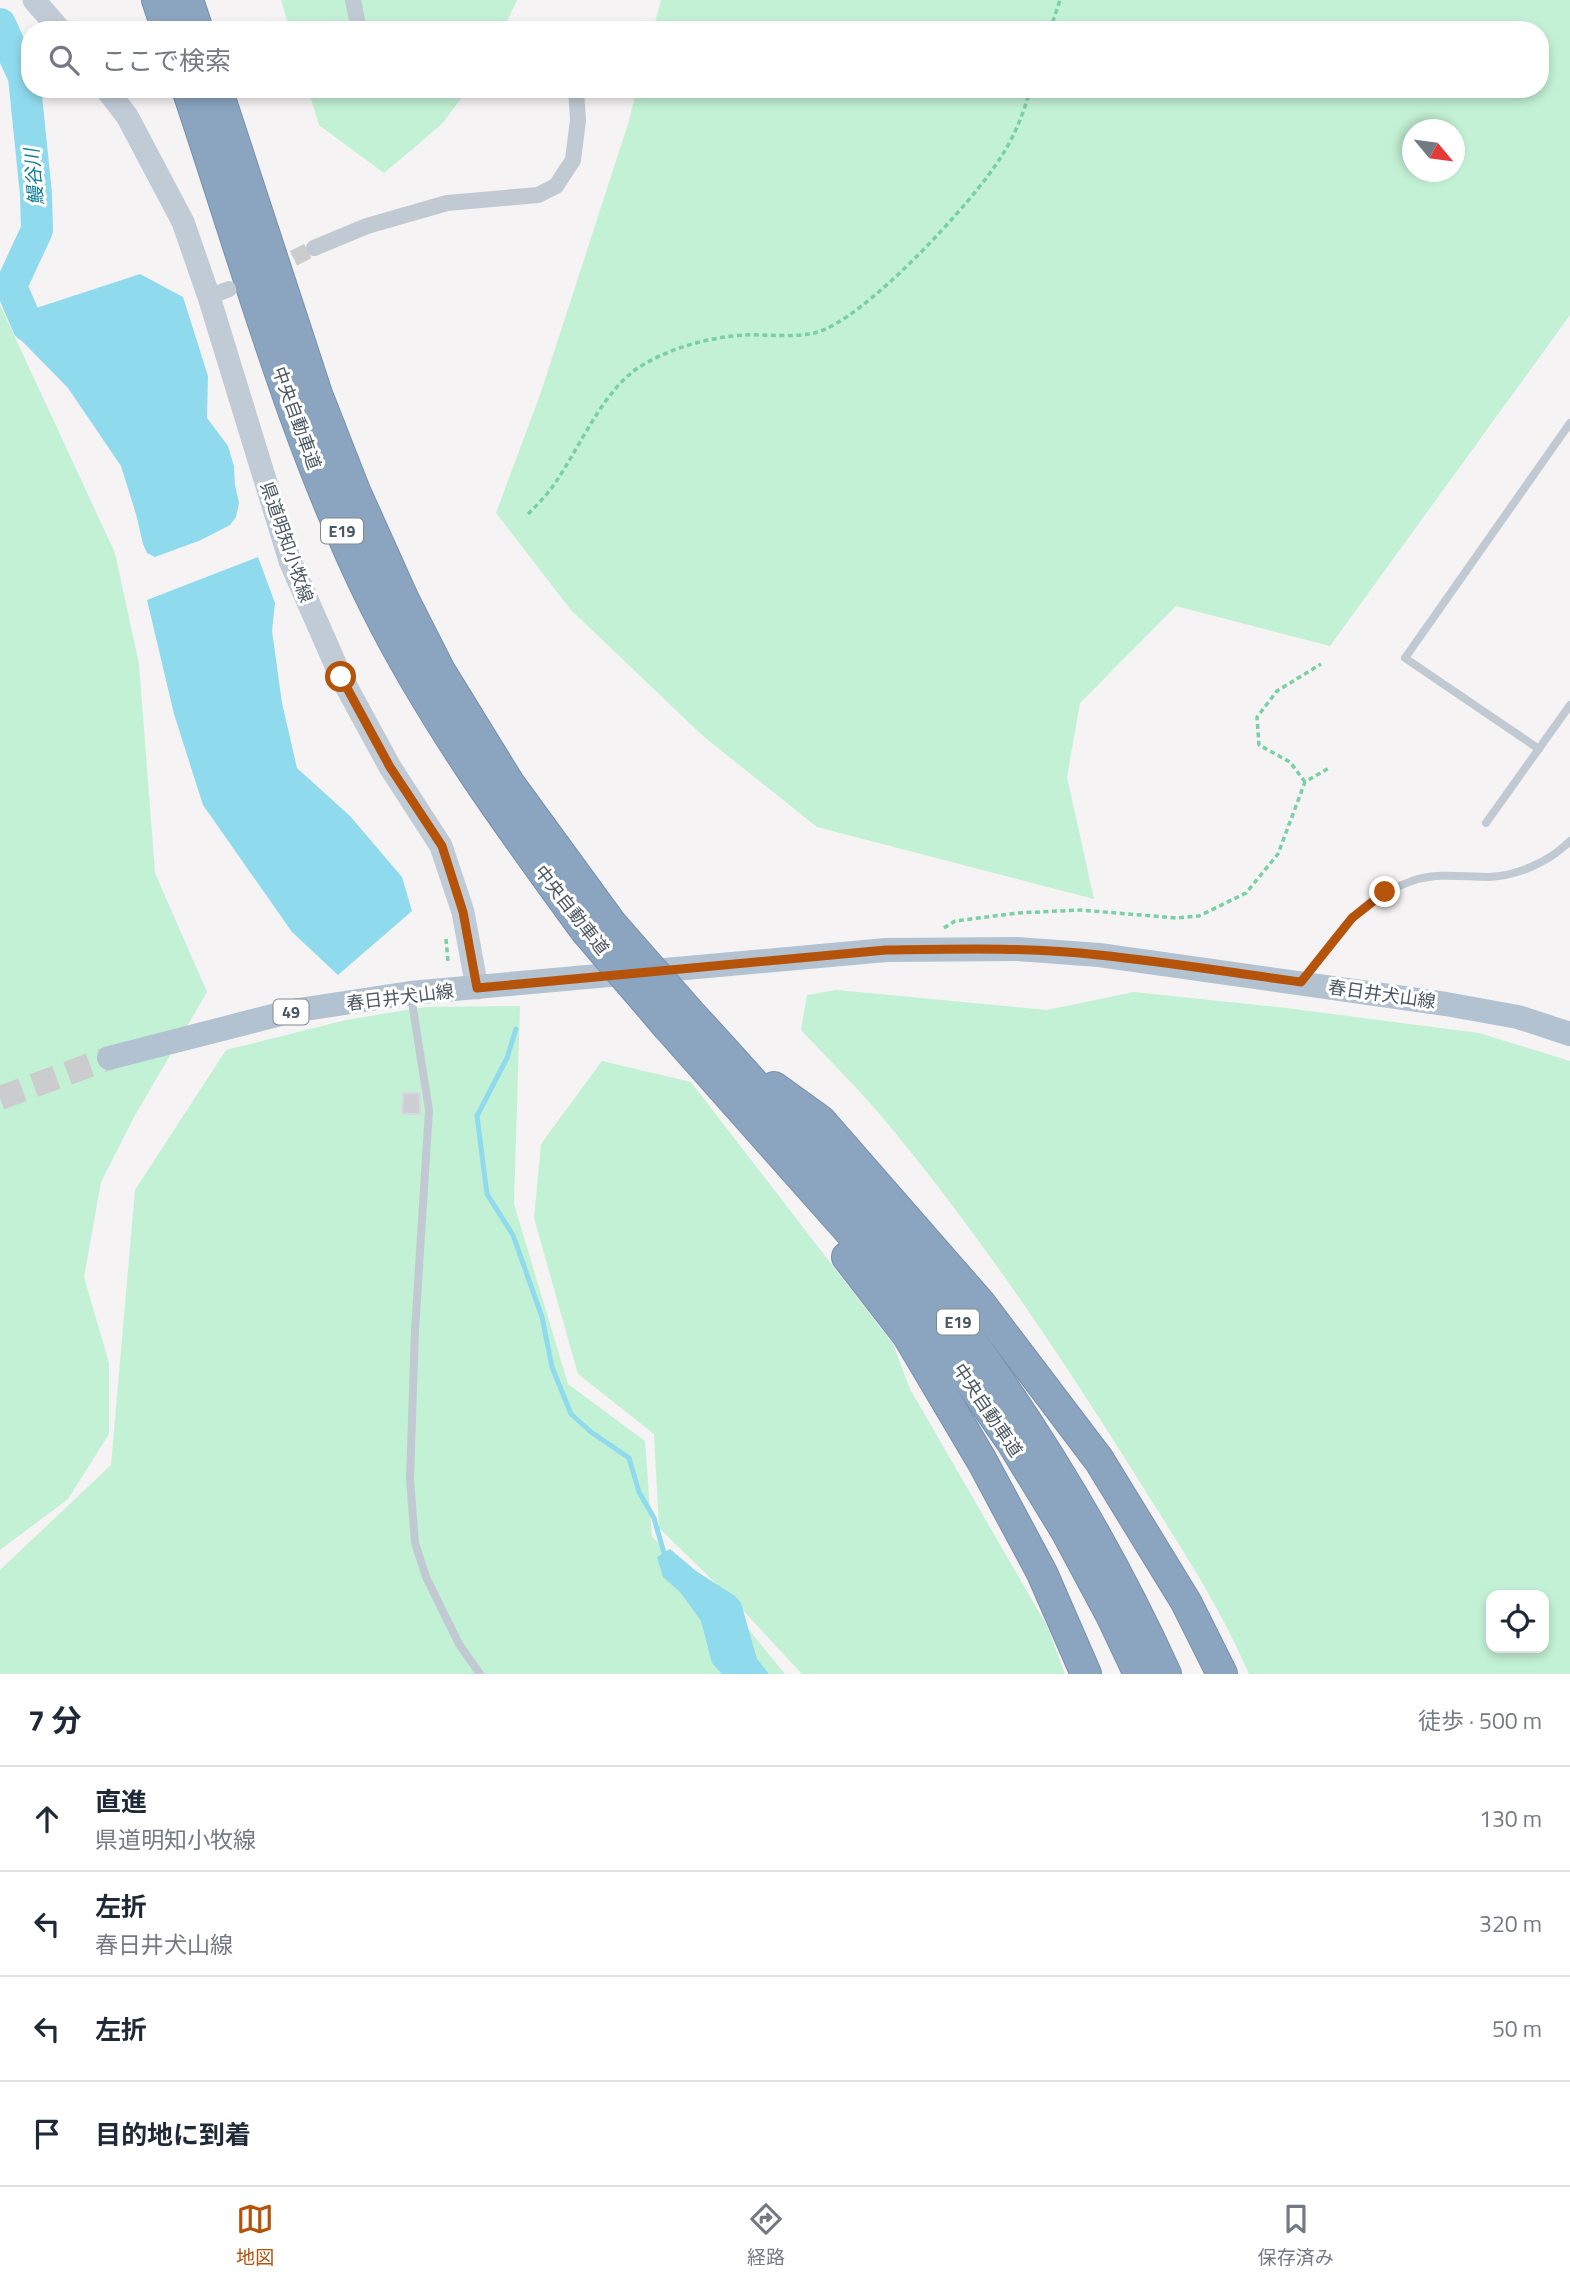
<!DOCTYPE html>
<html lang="ja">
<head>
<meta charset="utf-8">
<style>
  body { margin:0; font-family:"Titillium Web","Noto Sans JP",sans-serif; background:#f6f6f7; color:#1f2937 }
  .controls { position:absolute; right:21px; bottom:21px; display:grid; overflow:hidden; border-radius:14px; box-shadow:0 4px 10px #0003 }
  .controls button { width:63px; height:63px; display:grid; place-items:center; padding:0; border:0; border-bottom:2px solid #e0e1e3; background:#fff; color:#1f2937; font:35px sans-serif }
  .compass { position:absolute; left:1402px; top:119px; width:63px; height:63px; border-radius:50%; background:#fff; box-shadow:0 4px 10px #0003; rotate:119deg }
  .stop { position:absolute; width:21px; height:21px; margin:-16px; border:5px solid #b45309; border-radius:50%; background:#fff }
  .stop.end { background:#b45309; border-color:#fff; box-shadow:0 2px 7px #0008 }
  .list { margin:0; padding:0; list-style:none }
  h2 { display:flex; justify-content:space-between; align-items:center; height:91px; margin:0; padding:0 28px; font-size:30px }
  h2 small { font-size:23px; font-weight:400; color:#747a83 }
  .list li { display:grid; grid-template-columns:46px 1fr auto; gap:21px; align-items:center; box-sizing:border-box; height:105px; padding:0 28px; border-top:2px solid #e0e1e3 }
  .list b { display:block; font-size:26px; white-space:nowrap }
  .list p { margin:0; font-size:23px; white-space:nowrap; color:#747a83 }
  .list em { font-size:23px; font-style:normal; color:#747a83 }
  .icon { flex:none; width:38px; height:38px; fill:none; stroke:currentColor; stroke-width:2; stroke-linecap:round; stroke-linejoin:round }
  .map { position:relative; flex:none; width:1570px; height:1674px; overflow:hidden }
  .search { position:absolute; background:#fff; box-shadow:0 4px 10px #0003; left:21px; right:21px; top:21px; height:77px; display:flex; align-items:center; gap:18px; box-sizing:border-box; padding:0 24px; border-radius:28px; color:#747a83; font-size:26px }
  .sheet { height:511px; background:#fff }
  nav { display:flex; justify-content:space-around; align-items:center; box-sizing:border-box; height:98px; border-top:2px solid #e0e1e3; background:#fff; font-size:19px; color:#747a83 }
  nav a { display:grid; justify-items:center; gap:4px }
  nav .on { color:#b45309 }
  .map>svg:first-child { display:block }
  .green { fill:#c3f1d5; fill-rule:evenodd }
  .water { fill:#90daee }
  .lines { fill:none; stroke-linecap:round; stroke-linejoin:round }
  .stream { stroke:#90daee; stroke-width:5 }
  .river { stroke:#90daee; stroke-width:32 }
  .building { fill:#cdcfd5; stroke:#d7d9de; stroke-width:2 }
  .minor-tunnel { stroke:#caccce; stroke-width:16; stroke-dasharray:16 8; stroke-linecap:butt }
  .primary-tunnel { stroke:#caccce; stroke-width:24; stroke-dasharray:24 12; stroke-linecap:butt }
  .motorway-casing { stroke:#7690ad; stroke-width:32 }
  .path { stroke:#7ad0a6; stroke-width:3.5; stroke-dasharray:5 3.5; stroke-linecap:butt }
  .service { stroke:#c1cad2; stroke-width:8 }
  .minor { stroke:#c1cad2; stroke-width:16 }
  .secondary { stroke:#c1cbd6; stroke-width:23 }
  .primary { stroke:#b3c2d1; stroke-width:24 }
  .motorway { stroke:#8ba5c1; stroke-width:30 }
  .motorway-bridge-casing { stroke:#7690ad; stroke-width:32; stroke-linecap:butt }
  .motorway-bridge { stroke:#8ba5c1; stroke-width:30 }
  .route { stroke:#b45309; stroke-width:9 }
  .labels { text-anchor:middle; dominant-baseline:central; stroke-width:6; stroke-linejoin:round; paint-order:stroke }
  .shield { fill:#fff; stroke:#808990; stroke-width:2 }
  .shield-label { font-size:16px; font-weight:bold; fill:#4a5661 }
  .street-label { font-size:18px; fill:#4a5661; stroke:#fff }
  .water-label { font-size:19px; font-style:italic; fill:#0c7c9b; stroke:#fff }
</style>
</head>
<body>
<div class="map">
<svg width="1570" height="1674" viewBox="0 0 1570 1674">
  <rect width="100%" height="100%" fill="#f5f3f3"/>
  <!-- green -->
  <g class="green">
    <path d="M281 0H517L503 30H290Z"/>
    <path d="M661 0H1570V315L1330 646 1176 606 1080 703 1067 777 1094 899 817 827 703 736 571 610 496 513 541 392 628 124 637 89H1540V30H653ZM1412 130H1454V172H1412Z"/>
    <path d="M308 89H468L442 124 384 173 319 125Z"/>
    <path d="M0 305 115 553 139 664 155 873 207 992 134 1117 101 1182 84 1277 109 1363V1434L68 1499 0 1550Z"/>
    <path d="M837 990 1047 1010 1134 992 1286 1008 1479 1033 1570 1061V1674H1249C1219 1604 1176 1540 1136 1476 1060 1354 979 1234 888 1124 861 1091 830 1061 801 1030L807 995ZM1491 1595H1544V1648H1491Z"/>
    <path d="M520 1006 514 1204 568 1384 645 1441 652 1537 731 1608 785 1674H0V1570L111 1465 135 1190 226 1050 346 1020 425 1007Z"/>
    <path d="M602 1061 691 1082 893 1344 910 1389 1047 1626 1065 1674H802L736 1603 659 1528 654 1434 578 1374 534 1218 541 1144Z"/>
  </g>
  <!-- water -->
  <g class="water">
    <path d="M140 274 183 297 208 376 207 418 228 446 234 466 235 485 239 503 236 517 230 525 201 540 155 557 147 553 143 544 136 514 121 466 68 388 20 339 15 315Z"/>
    <path d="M258 557 275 603 272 631 282 703 297 768 350 816 402 877 412 911 338 975 292 932 203 805 174 714 147 600Z"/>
    <path d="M670 1549 696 1571 735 1596 741 1603 757 1659 769 1674H722L712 1663 701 1621 680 1592 663 1577 657 1557Z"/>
  </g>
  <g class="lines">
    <!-- stream -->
    <path class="stream" d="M516 1029 507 1058 477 1116 487 1194 513 1235 542 1317 552 1367 571 1414 591 1432 629 1458 639 1492 654 1518 664 1553"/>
    <!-- river -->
    <path class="river" d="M0 24 24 77 36 194 37 230 11 286 28 326"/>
  </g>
  <!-- building -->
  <path class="building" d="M403 1093H420V1114H402Z"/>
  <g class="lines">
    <!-- minor-tunnel -->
    <path class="minor-tunnel" d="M272 269 314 248"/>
    <!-- primary-tunnel -->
    <path class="primary-tunnel" d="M0 1098 109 1058"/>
    <!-- motorway casing -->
    <g class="motorway-casing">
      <g id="motorway">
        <path d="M157 0 167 30"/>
        <path d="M188 0 198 30"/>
        <path d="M187 89C246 263 293 441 375 606 433 722 509 826 585 930"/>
        <path d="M217 89 317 394 355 491 404 600 440 671 509 783 611 923"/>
        <path d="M690 1013C738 1065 785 1118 832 1171 877 1223 924 1275 964 1331 1042 1438 1111 1553 1166 1674"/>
        <path d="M668 1027 873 1258 938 1336 1011 1441 1066 1531 1111 1615 1139 1674"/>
        <path d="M774 1087 821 1121 980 1303 1099 1460 1186 1602 1222 1674"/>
        <path d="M847 1257 908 1336 982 1461 1042 1573 1086 1674"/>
      </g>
    </g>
    <!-- path -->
    <g class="path">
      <path d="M1050 30 1060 0"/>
      <path d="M528 514C537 505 546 496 553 486 578 451 600 396 635 370 665 349 709 337 745 335 767 334 792 338 814 333 862 323 975 200 1001 157 1014 137 1024 113 1030 89"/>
      <path d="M1305 782 1290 762 1259 745 1257 717 1277 691 1321 664"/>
      <path d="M944 928 955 921 1018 913 1080 910 1177 918 1199 916 1246 893 1278 854 1305 782 1329 768"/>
      <path d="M446 939 448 961"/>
    </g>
    <!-- service -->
    <g class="service">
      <path d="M1539 749 1405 658 1570 423"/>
      <path d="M1486 823 1570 705"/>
      <path d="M1303 980C1327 950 1353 908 1388 891 1397 887 1408 882 1418 879 1441 873 1465 877 1488 877 1517 876 1549 862 1570 841"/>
      <path d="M411 996 429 1110 415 1330 410 1479 415 1543 426 1577 459 1644 480 1674"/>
    </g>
    <!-- minor -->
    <g class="minor">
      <path d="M353 0 359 30"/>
      <path d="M314 248 367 226 447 203 538 195 556 186 573 160 578 120 576 89"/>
      <path d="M209 297 229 289"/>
    </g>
    <!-- secondary -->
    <g class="secondary">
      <path d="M34 0 60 30"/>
      <path d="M106 89 127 116 183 222 209 297 290 561 341 677 390 767 441 846 463 912 477 988"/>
    </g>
    <!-- primary -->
    <path class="primary" d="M109 1058 292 1011 410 993 886 950 1017 949 1099 955 1446 1004 1518 1017 1570 1034"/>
    <!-- motorway -->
    <use href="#motorway" class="motorway"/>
    <!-- motorway-bridge casing -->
    <g class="motorway-bridge-casing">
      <g id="motorway-bridge">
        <path d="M611 923 690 1013"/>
        <path d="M585 930 668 1027"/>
      </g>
    </g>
    <!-- motorway-bridge -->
    <use href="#motorway-bridge" class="motorway-bridge"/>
  </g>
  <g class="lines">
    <!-- route -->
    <path class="route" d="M341 677 390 767 442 846 463 912 477 988 886 950C957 949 1029 947 1099 955 1167 962 1234 973 1301 982L1352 918 1385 892"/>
  </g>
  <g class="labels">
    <!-- shield labels -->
    <g class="shield">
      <rect x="321" y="518.5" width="42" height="25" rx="5"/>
      <rect x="273.5" y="999.5" width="35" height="25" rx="5"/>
      <rect x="937" y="1309.5" width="42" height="25" rx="5"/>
    </g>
    <g class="shield-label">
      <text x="342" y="531">E19</text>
      <text x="291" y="1012">49</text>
      <text x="958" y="1322">E19</text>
    </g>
    <!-- street labels -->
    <g class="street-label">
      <text transform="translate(297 418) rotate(70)">中央自動車道</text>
      <text transform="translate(287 542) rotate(71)">県道明知小牧線</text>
      <text transform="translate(572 910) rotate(52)">中央自動車道</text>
      <text transform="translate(1382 994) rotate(8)">春日井犬山線</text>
      <text transform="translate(400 997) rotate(-7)">春日井犬山線</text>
      <text transform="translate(988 1410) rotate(56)">中央自動車道</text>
    </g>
    <!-- water labels -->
    <g class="water-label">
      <text transform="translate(33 177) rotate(-95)">鰻谷川</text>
    </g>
  </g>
</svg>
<div class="controls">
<button><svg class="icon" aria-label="locate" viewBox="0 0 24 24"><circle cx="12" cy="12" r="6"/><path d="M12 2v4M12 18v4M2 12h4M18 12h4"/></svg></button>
</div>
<svg class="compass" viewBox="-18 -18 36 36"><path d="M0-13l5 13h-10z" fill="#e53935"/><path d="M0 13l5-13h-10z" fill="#747a83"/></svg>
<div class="stop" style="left:341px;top:677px"></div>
<div class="stop end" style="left:1385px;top:892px"></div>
<div class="search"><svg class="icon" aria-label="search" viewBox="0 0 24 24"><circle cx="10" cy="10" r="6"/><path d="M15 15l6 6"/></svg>ここで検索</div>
</div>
<section class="sheet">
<h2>7 分<small>徒歩 · 500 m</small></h2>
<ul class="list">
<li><svg class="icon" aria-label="ahead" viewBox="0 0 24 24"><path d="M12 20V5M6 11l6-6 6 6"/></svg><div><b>直進</b><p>県道明知小牧線</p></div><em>130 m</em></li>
<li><svg class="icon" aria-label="left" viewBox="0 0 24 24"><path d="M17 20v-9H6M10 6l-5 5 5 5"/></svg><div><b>左折</b><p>春日井犬山線</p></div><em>320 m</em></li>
<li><svg class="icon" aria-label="left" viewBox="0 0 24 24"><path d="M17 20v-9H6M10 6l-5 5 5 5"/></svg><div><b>左折</b></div><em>50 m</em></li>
<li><svg class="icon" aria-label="arrive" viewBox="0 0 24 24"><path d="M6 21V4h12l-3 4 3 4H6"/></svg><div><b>目的地に到着</b></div></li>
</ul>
</section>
<nav>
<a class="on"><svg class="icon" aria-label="map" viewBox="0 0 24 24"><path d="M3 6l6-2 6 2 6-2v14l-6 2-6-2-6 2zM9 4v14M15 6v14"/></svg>地図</a>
<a><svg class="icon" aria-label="directions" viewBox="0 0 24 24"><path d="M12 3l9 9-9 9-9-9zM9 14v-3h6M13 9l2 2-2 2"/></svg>経路</a>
<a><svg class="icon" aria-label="saved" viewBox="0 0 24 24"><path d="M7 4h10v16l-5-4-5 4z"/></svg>保存済み</a>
</nav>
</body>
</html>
